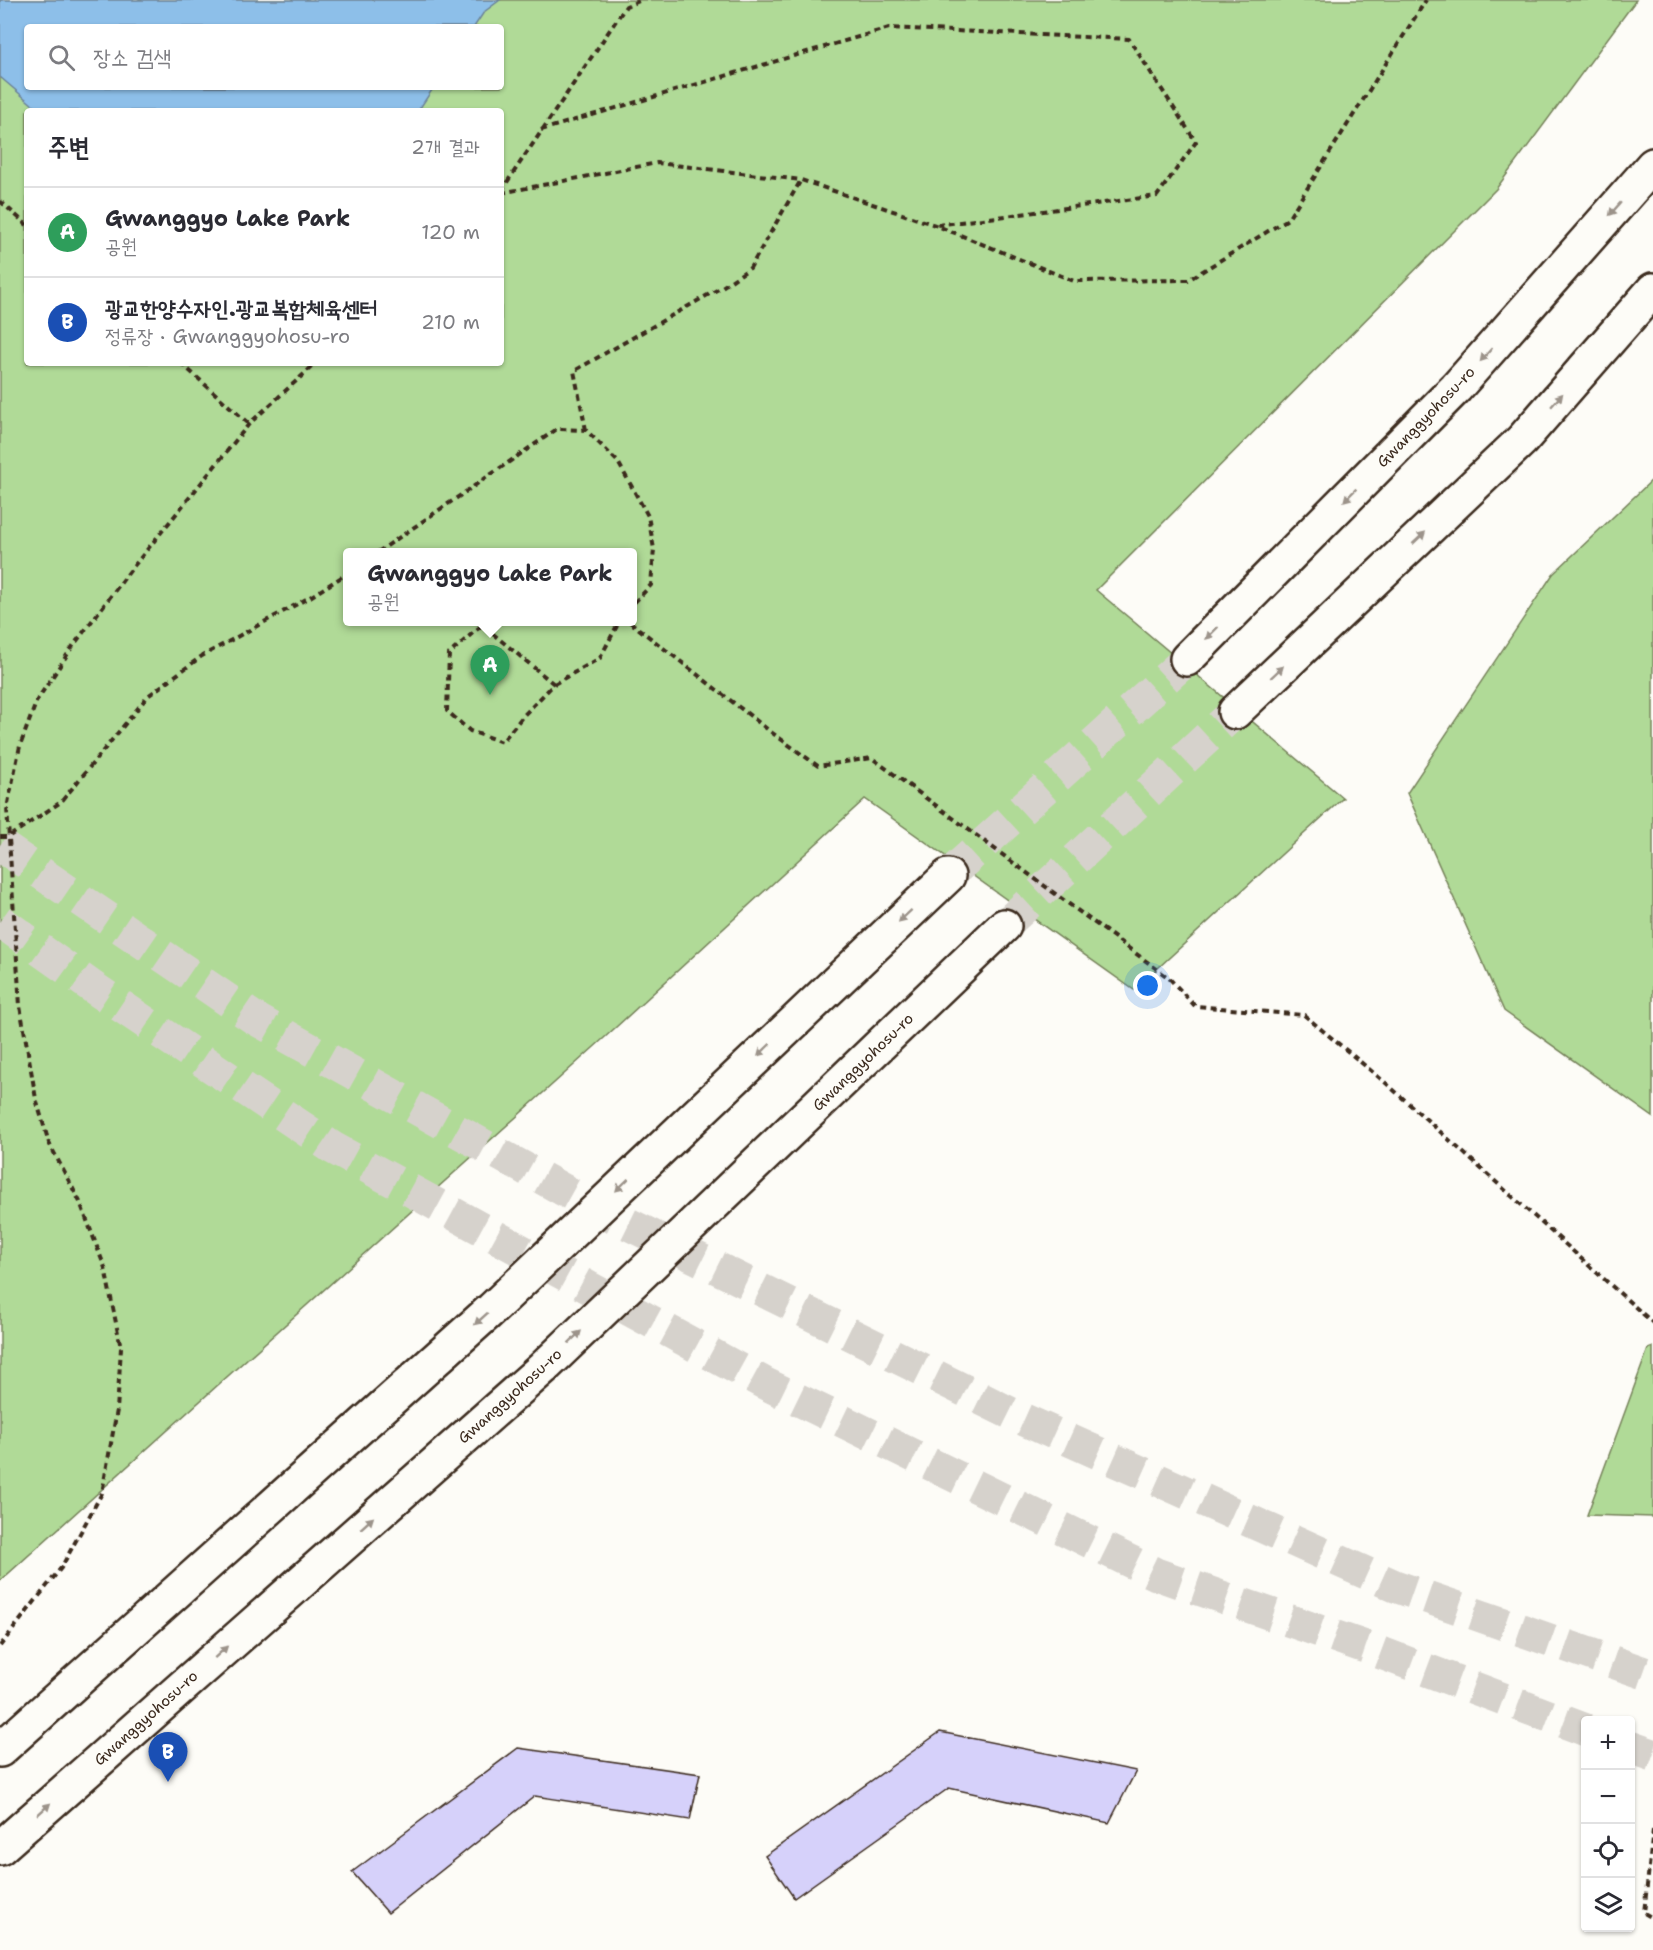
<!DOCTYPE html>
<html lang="ko">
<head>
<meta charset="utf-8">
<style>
  body { margin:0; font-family:"Shantell Sans","Poor Story",sans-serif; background:#f7f7f7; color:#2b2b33 }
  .controls { position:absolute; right:18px; bottom:18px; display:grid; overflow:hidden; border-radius:6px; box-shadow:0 2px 4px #0004 }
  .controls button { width:54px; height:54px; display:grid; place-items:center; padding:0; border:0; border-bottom:2px solid #e1e1e2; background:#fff; color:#2b2b33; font:30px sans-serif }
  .you { position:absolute; left:1148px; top:986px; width:21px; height:21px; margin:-15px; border:4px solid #fff; border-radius:50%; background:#1a73e8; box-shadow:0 0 0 9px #1a73e833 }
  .badge { display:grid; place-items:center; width:39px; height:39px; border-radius:50%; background:#2563eb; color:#fff; font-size:20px; font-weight:700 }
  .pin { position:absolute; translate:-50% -50px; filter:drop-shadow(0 2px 3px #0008) }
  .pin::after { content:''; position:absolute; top:32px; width:21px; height:18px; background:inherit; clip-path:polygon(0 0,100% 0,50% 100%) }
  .popup { position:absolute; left:343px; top:548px; width:294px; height:78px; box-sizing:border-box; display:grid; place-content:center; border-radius:6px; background:#fff; filter:drop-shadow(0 2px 4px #0005); font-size:20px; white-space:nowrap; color:#7c7c81 }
  .popup b { font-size:22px; color:#2b2b33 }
  .popup::after { content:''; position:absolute; left:50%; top:100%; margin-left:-12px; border:12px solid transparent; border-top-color:#fff }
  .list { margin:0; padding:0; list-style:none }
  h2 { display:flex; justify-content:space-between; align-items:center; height:78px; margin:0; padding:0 24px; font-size:26px }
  h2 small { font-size:20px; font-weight:400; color:#7c7c81 }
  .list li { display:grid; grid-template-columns:39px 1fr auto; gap:18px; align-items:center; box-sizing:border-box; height:90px; padding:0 24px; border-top:2px solid #e1e1e2 }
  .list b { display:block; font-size:22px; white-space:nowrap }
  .list p { margin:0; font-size:20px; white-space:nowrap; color:#7c7c81 }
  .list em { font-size:20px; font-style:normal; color:#7c7c81 }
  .icon { flex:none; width:33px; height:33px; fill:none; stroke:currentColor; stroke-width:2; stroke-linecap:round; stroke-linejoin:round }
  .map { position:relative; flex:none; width:1653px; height:1950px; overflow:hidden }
  .search { position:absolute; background:#fff; box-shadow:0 2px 4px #0004; left:24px; top:24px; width:480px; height:66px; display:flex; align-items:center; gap:15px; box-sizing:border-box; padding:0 21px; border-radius:6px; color:#7c7c81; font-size:22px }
  .panel { position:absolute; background:#fff; box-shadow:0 2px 4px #0004; left:24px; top:108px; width:480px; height:258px; border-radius:6px }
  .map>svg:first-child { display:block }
  .green { fill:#b0da97; stroke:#76825a; stroke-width:1.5; fill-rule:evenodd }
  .water { fill:#8dbfe9; stroke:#6c8398; stroke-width:1.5 }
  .building { fill:#d6d1fa; stroke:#3b2a1e; stroke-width:1.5 }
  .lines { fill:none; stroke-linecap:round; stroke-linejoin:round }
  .secondary-tunnel { stroke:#d6d2cc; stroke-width:33; stroke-dasharray:33 16; stroke-linecap:butt }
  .highway-tunnel { stroke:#d6d2cc; stroke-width:33; stroke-dasharray:33 16; stroke-linecap:butt }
  .secondary-casing { stroke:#3b2a1e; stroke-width:38 }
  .path { stroke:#3b2a1e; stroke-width:4; stroke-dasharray:6 4.5; stroke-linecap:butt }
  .secondary { stroke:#fdfcf7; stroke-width:33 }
  .oneway { fill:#9c938a }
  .labels { text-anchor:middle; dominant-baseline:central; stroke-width:4.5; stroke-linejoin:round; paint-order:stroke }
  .street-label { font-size:15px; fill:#3b2a1e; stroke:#fdfcf7 }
</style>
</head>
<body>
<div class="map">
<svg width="1653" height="1950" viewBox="0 0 1653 1950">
  <rect width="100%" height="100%" fill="#fdfcf7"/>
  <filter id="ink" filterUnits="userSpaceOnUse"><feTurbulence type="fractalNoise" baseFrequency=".0167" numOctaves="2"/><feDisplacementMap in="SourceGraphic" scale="12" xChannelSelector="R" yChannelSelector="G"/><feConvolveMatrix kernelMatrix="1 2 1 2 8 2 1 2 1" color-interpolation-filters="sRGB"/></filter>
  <g filter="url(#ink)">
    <!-- green -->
    <g class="green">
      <path d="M0 0H1636L1496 189 1096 590 1343 798 1134 990 865 799 603 1039 0 1581ZM27 27H501V87H27ZM27 111H501V363H27ZM348 552H632V622H348Z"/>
      <path d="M1653 479V1117L1504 1011 1407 793 1553 574Z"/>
      <path d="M1653 1347V1517L1587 1515 1648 1349Z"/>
    </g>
    <!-- water -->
    <path class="water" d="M0 0H500L484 12 474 27H27V87H434L418 111H40L0 77Z"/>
    <!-- building -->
    <g class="building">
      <path d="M940 1732 1136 1771 1109 1823 949 1788 794 1898 765 1856Z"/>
      <path d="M518 1748 700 1774 690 1820 535 1796 388 1913 352 1872Z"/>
    </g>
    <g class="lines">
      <!-- secondary-tunnel -->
      <g class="secondary-tunnel">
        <path d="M948 876 1187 659"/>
        <path d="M1004 926 1235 712"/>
      </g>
      <!-- highway-tunnel -->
      <g class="highway-tunnel">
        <path d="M0 845 254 1018 596 1208 1020 1418 1395 1586 1653 1676"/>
        <path d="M0 921 91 986 333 1148 764 1383 1156 1574 1368 1648 1586 1730"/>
        <path d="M1630 1747 1653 1755"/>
      </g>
      <!-- secondary casing -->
      <g class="secondary-casing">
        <g id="secondary">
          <path d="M1187 659 1456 388 1653 165"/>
          <path d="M1235 712 1522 440 1653 290"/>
          <path d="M0 1750 492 1309 948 876"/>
          <path d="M0 1848 543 1368 1004 926"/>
        </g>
      </g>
      <!-- path -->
      <g class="path">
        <path d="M541 130 889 28 1129 39 1196 142 1157 196 937 225"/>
        <path d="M501 191 626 6 642 0"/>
        <path d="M501 193 657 163 801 180 935 225 1074 281 1188 280 1288 219 1426 0"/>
        <path d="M0 201 27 225"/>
        <path d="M181 363 249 424"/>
        <path d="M586 430 574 371 722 287 750 268 801 180"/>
        <path d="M378 552 557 429 586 430 618 462 648 516 654 549 651 585 632 605"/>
        <path d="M630 622 771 732 818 766 872 758 1169 978 1195 1006 1304 1015 1387 1084 1653 1323"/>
        <path d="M554 684 482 625 449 654 447 711 470 731 502 742 522 717 554 684 600 658 619 622"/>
        <path d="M0 837H8L61 802 148 696 202 656 310 597 348 573"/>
        <path d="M0 1646 61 1568 102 1493 117 1410 121 1348 105 1268 80 1202 49 1143 36 1099 20 1006 7 808 20 746 37 700 73 646 129 572 249 424 316 363"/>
        <path d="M1653 1830 1644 1913 1653 1918"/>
      </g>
      <!-- secondary -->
      <use href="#secondary" class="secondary"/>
    </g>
    <!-- one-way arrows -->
    <defs><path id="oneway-solid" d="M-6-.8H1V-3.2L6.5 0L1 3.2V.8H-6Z" transform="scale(1.5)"/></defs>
    <g class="oneway">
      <use href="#oneway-solid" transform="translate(1615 209) rotate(131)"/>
      <use href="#oneway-solid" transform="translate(1486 355) rotate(131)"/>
      <use href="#oneway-solid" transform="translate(1557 400) rotate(-49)"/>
      <use href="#oneway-solid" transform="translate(1350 495) rotate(135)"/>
      <use href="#oneway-solid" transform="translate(1419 538) rotate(-43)"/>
      <use href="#oneway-solid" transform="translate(1212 633) rotate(135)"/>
      <use href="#oneway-solid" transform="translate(1277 672) rotate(-43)"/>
      <use href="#oneway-solid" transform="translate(905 916) rotate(137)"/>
      <use href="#oneway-solid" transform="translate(764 1050) rotate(136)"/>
      <use href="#oneway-solid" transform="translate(622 1185) rotate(136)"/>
      <use href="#oneway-solid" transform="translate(481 1319) rotate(138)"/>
      <use href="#oneway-solid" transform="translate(575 1337) rotate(-44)"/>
      <use href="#oneway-solid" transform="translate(367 1523) rotate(-42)"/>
      <use href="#oneway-solid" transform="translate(221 1652) rotate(-42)"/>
      <use href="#oneway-solid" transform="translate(44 1809) rotate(-42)"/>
    </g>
  </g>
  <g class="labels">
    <!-- street labels -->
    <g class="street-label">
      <text transform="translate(1426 417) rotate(-46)">Gwanggyohosu-ro</text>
      <text transform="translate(863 1062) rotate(-44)">Gwanggyohosu-ro</text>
      <text transform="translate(510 1396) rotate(-42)">Gwanggyohosu-ro</text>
      <text transform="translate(146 1718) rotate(-42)">Gwanggyohosu-ro</text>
    </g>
  </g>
</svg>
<div class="controls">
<button>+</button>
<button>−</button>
<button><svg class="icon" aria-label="locate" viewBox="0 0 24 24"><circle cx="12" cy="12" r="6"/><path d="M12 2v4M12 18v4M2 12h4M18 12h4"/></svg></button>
<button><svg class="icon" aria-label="layers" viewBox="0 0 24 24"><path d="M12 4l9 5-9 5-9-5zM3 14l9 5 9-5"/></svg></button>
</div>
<div class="you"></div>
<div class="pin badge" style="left:490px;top:695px;background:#2e9e5b">A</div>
<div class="popup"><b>Gwanggyo Lake Park</b>공원</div>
<div class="pin badge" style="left:168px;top:1782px;background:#1a4fb4">B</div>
<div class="search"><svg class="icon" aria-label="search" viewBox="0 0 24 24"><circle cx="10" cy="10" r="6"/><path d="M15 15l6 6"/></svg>장소 검색</div>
<section class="panel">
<h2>주변<small>2개 결과</small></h2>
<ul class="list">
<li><span class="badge" style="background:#2e9e5b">A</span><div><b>Gwanggyo Lake Park</b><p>공원</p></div><em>120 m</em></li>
<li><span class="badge" style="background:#1a4fb4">B</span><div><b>광교한양수자인.광교복합체육센터</b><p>정류장 · Gwanggyohosu-ro</p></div><em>210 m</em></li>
</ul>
</section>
</div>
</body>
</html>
